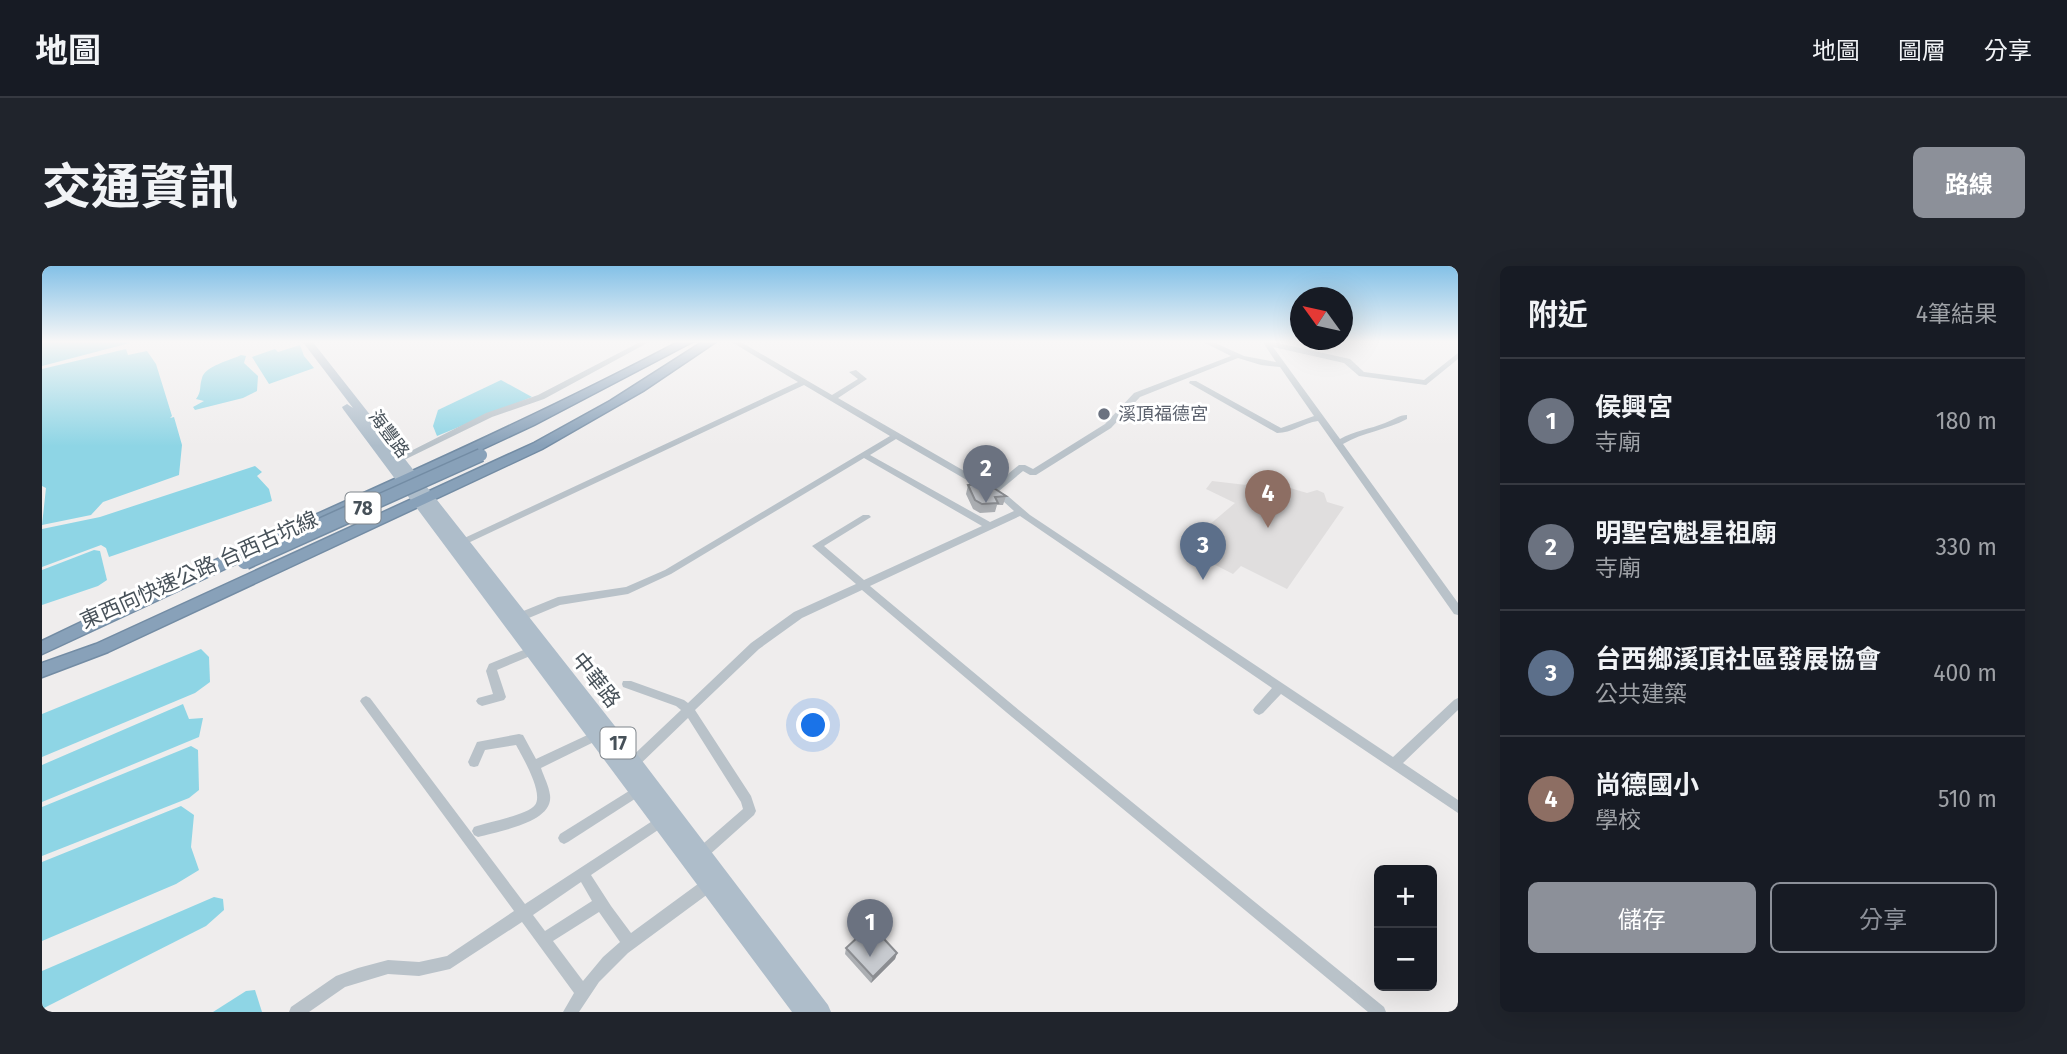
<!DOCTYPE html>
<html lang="zh-TW">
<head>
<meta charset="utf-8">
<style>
  body { margin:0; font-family:"Fira Sans","Noto Sans TC",sans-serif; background:#20242c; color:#f1f3f6 }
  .controls { position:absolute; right:21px; bottom:21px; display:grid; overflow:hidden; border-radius:10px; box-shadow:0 7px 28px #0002 }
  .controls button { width:63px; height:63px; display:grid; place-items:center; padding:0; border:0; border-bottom:2px solid #363941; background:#171b24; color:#f1f3f6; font:35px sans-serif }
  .compass { position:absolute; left:1248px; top:21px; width:63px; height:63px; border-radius:50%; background:#171b24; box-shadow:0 7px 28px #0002; rotate:303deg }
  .you { position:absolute; left:772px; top:460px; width:24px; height:24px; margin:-18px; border:5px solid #fff; border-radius:50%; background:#1a73e8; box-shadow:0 0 0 10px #1a73e833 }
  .badge { display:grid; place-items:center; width:46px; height:46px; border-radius:50%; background:#8c9099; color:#fff; font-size:23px; font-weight:700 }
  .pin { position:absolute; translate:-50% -58px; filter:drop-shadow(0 2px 4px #0008) }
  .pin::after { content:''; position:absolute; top:37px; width:24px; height:21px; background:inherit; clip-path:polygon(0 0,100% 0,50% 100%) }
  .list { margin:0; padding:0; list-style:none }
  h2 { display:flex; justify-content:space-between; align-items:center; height:91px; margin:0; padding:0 28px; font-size:30px }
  h2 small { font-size:23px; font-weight:400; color:#9ea1a6 }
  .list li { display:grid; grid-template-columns:46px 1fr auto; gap:21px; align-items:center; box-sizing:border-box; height:126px; padding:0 28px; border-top:2px solid #363941 }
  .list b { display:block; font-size:26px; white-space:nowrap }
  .list p { margin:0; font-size:23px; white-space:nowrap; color:#9ea1a6 }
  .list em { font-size:23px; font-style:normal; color:#9ea1a6 }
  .actions { display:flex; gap:14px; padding:21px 28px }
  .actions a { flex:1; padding:16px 0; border:2px solid #8c9099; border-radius:10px; text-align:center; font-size:24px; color:#8c9099 }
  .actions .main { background:#8c9099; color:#fff }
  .map { position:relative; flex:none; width:1416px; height:746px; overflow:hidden; border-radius:10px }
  header { display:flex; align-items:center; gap:42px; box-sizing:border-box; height:98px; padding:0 35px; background:#171b24; border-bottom:2px solid #363941 }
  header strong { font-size:33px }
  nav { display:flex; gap:38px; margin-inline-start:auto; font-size:24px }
  .intro { display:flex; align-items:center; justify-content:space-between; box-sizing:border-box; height:168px; padding:0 42px }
  h1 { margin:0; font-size:49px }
  .button { padding:18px 32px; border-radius:10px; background:#8c9099; color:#fff; font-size:24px; font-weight:700 }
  main { display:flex; gap:42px; padding:0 42px }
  aside { flex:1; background:#171b24; border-radius:10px; box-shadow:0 7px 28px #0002 }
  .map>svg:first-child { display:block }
  .education { fill:#e0dede }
  .water { fill:#8ed5e5 }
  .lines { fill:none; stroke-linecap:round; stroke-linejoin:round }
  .highway-casing { stroke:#738ca4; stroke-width:3 }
  .minor { fill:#b9c2c9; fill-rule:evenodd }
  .major { fill:#aebdca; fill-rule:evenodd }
  .highway { fill:#88a1b9; fill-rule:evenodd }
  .highway-bridge-far1-casing { stroke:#738ca4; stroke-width:15; stroke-linecap:butt }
  .highway-bridge-casing { stroke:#738ca4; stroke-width:19; stroke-linecap:butt }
  .highway-bridge-far1 { stroke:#88a1b9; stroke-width:12 }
  .highway-bridge { stroke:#88a1b9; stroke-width:16 }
  .wall { fill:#abaeb2 }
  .shaded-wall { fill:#8b8d91 }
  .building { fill:#c7cacf; stroke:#8b8d91; stroke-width:2 }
  .worship-dot { fill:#6b7280; stroke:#fff; stroke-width:2.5 }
  .labels { text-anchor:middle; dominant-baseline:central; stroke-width:6; stroke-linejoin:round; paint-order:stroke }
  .far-worship-label { font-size:18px; fill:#5b616d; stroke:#fff; text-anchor:start }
  .far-street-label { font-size:18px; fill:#475159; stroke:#fff }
  .shield { fill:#fff; stroke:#7e858b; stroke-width:2 }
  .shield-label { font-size:19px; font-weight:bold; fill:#475159 }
  .street-label { font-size:21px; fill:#475159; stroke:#fff }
</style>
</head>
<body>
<header>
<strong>地圖</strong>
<nav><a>地圖</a><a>圖層</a><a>分享</a></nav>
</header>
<div class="intro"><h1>交通資訊</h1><a class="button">路線</a></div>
<main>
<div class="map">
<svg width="1416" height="746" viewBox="0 0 1416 746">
  <rect width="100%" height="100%" fill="#efeded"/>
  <!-- education -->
  <path class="education" d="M1170 215 1213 220 1231 217 1265 227 1275 224 1282 227 1285 236 1302 241 1245 323 1199 300 1191 308 1140 282 1193 237 1164 223Z"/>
  <!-- water -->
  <g class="water">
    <path d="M0 75H87L88 77 0 100Z"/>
    <path d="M258 79 262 90 272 102 227 118 210 91 233 83 236 86Z"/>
    <path d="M84 83 86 89 105 85 114 98 130 150 128 152 132 151 140 179 137 209 61 236 49 249 0 259 4 222 0 220V103Z"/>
    <path d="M199 89 204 90 202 97 216 110 215 125 201 132 153 144 151 141 162 135 154 133C160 125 157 121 160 112 163 100 189 94 199 89Z"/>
    <path d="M459 114 490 131 395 170 391 160 396 144Z"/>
    <path d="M213 200 220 206 215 210 227 223 230 235 67 291 64 282 59 279 0 301V263L58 251Z"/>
    <path d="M52 284 58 285 65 314 56 320 0 339V304Z"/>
    <path d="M159 383 167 391 168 416 153 427 0 491V448Z"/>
    <path d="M141 438 147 453 161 452 157 471 0 536V499Z"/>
    <path d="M149 480 156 484 157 524 147 532 0 590V541Z"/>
    <path d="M139 540 152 549 149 581 157 604 134 618 0 675V596Z"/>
    <path d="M172 631 181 633 182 644 164 660 0 743V705Z"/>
    <path d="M213 724 220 746H171L204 725Z"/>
  </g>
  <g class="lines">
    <!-- highway casing -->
    <g class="highway-casing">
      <g id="highway">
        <path d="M638 75H652L492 159 0 388V375C212 272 430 185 638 75Z"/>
        <path d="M662 75H675L601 125 500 183 66 386 0 411V397L54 378 492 177 568 135Z"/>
      </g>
    </g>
    <!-- minor -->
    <g class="minor">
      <path d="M600 75H609L502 133 450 151 360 195 357 196 353 193 444 147 496 129Z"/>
      <path d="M688 75H697L790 129 816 113 807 106 814 104 825 113 796 132 950 221 977 199H983L991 203 1063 158 1092 127 1189 90 1159 75H1169L1202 90 1234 96 1220 75H1227L1308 93 1322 106 1382 114 1416 87V93L1384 119 1317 110 1302 97 1231 81 1298 173C1312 165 1328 163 1343 157 1351 154 1357 149 1365 149V153C1345 164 1321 166 1301 178L1416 337V349L1412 348 1276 155C1261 157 1250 167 1235 167L1147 117 1148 115H1154L1239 162 1272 150 1238 101 1219 99 1196 92 1098 131 1069 162 994 209H988L981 205 957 225 967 231 988 249 1351 491 1412 434 1416 432V444L1361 497 1416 534V547L1239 428 1221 447 1217 449 1213 447 1211 444 1213 441 1230 422 978 250 828 320 972 440 1342 741 1344 746H1326L964 446 820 324 760 352 717 383 653 444 709 530 714 545 712 549 665 591 660 593 655 591 654 587 655 583 701 543 699 536 646 452 591 505 587 506 583 505 581 501 583 497 639 444 634 440 581 421 580 418 581 415H589L642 434 646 437 709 377 752 346 814 318 770 280 821 249H827L829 251 782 280 822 314 940 260 822 192 629 308 586 328 518 339 482 354H474L473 351 474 348 516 331 584 321 623 304 848 170 762 119 424 278H418L416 276 418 274 756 116ZM854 173 961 235 972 245 948 256 828 189Z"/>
      <path d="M489 381 493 382 494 385 493 388 455 404 464 431 462 434 440 440 436 438 434 435 436 432 451 428 444 405 447 398Z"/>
      <path d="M324 430 328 432 483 638 618 550 622 552 624 556 622 560 549 609 569 640 589 667 660 615 665 614 670 615 672 620 670 625 586 687 557 716 537 746H521L532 727 480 656 408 703 377 710 346 708 303 721 267 746H247L249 741 294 710 316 702 346 694 377 696 405 690 472 645 320 438 318 435 320 432ZM539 616 550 635 503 665 491 649ZM557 646 578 676 561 691 541 715 511 675Z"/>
      <path d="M554 465 558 467 560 470 558 473 499 502C502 511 507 520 508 529 512 557 456 565 436 571L432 569 430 565 432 561C445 556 486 549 493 539 502 527 480 490 474 479L443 484 436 500 432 501 428 500 426 496 435 476 477 468 481 469 494 493Z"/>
      <path d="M595 520 599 521 601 525 599 529 526 576 522 578 518 576 516 572 518 568Z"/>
    </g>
    <!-- major -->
    <path class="major" d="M260 75H270L598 492 786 739 789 746H750L301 143 300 141 305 138 311 142Z"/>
    <!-- highway -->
    <use href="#highway" class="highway"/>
    <!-- highway-bridge-far1 casing -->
    <g class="highway-bridge-far1-casing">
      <path id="highway-bridge-far1" d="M303 250 439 189"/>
    </g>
    <!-- highway-bridge casing -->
    <g class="highway-bridge-casing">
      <path id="highway-bridge" d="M203 295 307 248"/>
    </g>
    <!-- highway-bridge-far1 -->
    <use href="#highway-bridge-far1" class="highway-bridge-far1"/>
    <!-- highway-bridge -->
    <use href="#highway-bridge" class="highway-bridge"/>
  </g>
  <!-- wall -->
  <g class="wall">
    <path d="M926 219 964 230 961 239H955L953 246 938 247 931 243 924 228Z"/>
    <path d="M804 682 855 687 853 693 829 717 803 688Z"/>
  </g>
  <!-- shaded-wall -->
  <path class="shaded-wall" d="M855 687 853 693 829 717 831 711Z"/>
  <!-- building -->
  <g class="building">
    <path d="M944 217 964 230 953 231 956 237 940 238 933 234 926 219Z"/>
    <path d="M829 659 855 687 831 711 804 682Z"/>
  </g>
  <!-- sky -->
  <linearGradient id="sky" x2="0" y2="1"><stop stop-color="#84c1e7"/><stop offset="0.42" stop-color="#f8f7f7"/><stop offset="1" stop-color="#f8f7f7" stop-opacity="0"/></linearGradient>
  <rect width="1416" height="180" fill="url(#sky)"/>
  <!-- markers -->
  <circle class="worship-dot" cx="1062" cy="148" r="7"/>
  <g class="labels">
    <!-- far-worship labels -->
    <g class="far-worship-label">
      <text x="1076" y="148">溪頂福德宮</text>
    </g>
    <!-- far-street labels -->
    <g class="far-street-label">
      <text transform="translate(347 168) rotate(53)">海豐路</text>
    </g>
    <!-- shield labels -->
    <g class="shield">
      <rect x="303.5" y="226.5" width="35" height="31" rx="5"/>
      <rect x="558.5" y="461.5" width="35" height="31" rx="5"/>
    </g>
    <g class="shield-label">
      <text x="321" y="242">78</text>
      <text x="576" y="477">17</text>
    </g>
    <!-- street labels -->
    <g class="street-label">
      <text transform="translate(157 304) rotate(-24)">東西向快速公路 台西古坑線</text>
      <text transform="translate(554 414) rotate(52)">中華路</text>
    </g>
  </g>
</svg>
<div class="controls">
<button>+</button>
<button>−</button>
</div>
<svg class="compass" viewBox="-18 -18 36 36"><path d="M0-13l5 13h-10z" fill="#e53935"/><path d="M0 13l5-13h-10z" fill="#9ea1a6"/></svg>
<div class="you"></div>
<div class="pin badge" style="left:828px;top:691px;background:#6b7280">1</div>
<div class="pin badge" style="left:944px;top:237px;background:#6b7280">2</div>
<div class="pin badge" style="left:1161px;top:314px;background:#5c6f8a">3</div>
<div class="pin badge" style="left:1226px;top:262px;background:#8d6e63">4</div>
</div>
<aside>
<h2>附近<small>4筆結果</small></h2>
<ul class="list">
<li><span class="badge" style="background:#6b7280">1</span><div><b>侯興宮</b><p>寺廟</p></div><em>180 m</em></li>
<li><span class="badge" style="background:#6b7280">2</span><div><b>明聖宮魁星祖廟</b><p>寺廟</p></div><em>330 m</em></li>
<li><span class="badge" style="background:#5c6f8a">3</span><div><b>台西鄉溪頂社區發展協會</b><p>公共建築</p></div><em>400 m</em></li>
<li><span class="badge" style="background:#8d6e63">4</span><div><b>尚德國小</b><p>學校</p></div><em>510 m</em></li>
</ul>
<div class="actions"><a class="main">儲存</a><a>分享</a></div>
</aside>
</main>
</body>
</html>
